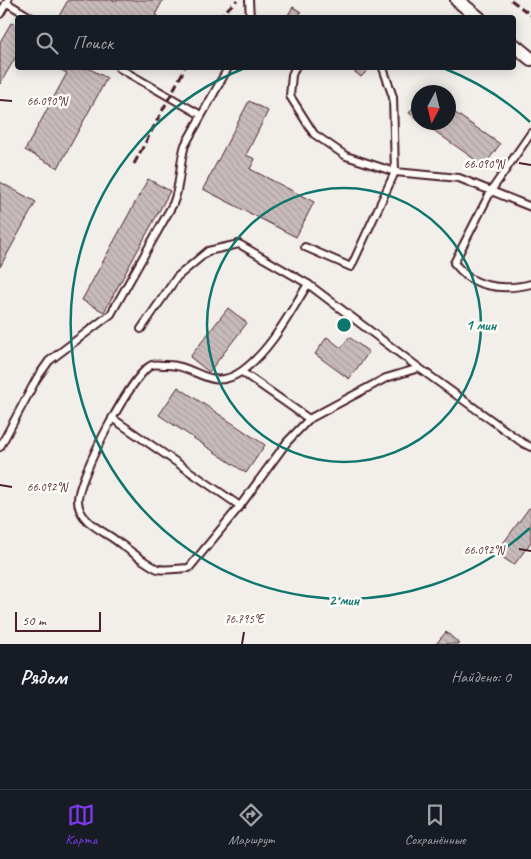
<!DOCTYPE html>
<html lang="ru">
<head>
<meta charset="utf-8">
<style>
  body { margin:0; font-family:Caveat,sans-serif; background:#20242c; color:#f1f3f6 }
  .compass { position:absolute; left:411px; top:85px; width:45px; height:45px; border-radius:50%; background:#171b24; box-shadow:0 2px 12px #0003; rotate:187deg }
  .scale { position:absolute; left:15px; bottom:12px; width:86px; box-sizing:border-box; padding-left:5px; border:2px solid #4a1f2b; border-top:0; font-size:14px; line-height:18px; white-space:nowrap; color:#4a1f2b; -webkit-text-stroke:4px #fdfcf7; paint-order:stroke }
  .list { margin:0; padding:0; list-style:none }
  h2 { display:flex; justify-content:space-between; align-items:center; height:65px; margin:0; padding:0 20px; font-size:21px }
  h2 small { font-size:16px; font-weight:400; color:#9ea1a6 }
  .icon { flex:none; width:28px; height:28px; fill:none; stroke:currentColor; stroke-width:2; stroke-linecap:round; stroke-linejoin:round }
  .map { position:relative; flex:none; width:531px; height:644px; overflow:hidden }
  .search { position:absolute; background:#171b24; box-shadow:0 2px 12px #0003; left:15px; right:15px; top:15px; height:55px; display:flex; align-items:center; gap:12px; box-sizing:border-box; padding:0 18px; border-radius:5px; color:#9ea1a6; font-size:19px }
  .sheet { height:145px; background:#171b24 }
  nav { display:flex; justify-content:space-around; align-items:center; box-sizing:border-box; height:70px; border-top:1px solid #363941; background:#171b24; font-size:14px; color:#9ea1a6 }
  nav a { display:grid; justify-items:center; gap:2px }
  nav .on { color:#7c3aed }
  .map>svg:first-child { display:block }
  .building { fill:url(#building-back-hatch); stroke:#4a1f2b }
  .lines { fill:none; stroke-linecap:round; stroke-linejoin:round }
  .service-casing { stroke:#4a1f2b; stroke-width:10 }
  .minor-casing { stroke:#4a1f2b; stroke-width:16 }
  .service { stroke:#fdfcf7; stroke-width:6 }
  .minor { stroke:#fdfcf7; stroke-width:12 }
  .rail { stroke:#4a1f2b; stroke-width:3; stroke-dasharray:8 4; stroke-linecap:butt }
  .ticks { fill:none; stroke:#4a1f2b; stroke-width:2 }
  .ring { fill:none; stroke:#0f766e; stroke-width:2.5 }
  .ticks-label { font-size:12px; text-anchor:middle; fill:#4a1f2b; stroke:#fdfcf7; stroke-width:5; stroke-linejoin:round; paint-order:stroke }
  .centre { fill:#0f766e; stroke:#fdfcf7; stroke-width:2.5 }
  .ring-label { font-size:15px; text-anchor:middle; font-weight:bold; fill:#0f766e; stroke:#fdfcf7; stroke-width:5; stroke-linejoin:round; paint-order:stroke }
</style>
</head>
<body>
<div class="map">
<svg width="531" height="644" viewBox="0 0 531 644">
  <defs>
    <pattern id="building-back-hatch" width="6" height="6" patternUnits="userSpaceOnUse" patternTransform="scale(1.25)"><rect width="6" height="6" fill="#c8bbbb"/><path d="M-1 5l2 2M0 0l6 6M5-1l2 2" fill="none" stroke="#ada0a1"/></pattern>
  </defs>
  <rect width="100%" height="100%" fill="#f2efeb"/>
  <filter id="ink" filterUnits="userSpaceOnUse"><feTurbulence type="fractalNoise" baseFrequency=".02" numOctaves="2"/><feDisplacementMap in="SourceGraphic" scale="10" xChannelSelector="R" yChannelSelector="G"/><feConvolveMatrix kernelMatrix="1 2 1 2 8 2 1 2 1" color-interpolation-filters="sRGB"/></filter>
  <g filter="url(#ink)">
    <!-- building -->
    <g class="building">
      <path d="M68 0H163L155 15 158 16 157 18H58Z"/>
      <path d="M293 7 301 12 298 18H286Z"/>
      <path d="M11 23 18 26V53L0 84V42Z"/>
      <path d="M57 68H88L107 78 58 168 25 150 67 73Z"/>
      <path d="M350 68H370L361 77Z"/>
      <path d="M418 100V120L409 113Z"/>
      <path d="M249 101 268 111 246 155 255 159 250 169 314 202 296 237 203 189Z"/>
      <path d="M448 108 500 144 484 166 422 122H448Z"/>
      <path d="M148 179 170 191 104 312 82 300Z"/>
      <path d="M0 182 36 202 0 267Z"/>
      <path d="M228 308 247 323 209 372 190 357Z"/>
      <path d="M327 337 341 348 349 337 369 352 349 379 315 354Z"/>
      <path d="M178 387 265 445 246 473 159 415Z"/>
      <path d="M529 508 531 509V542L514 565 496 553Z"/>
      <path d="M446 632 460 644H436Z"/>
    </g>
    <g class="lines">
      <!-- service casing -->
      <g class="service-casing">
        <g id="service">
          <path d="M249 0 250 18"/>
          <path d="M7 3 32 18"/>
          <path d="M0 14 8 0"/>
          <path d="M119 68 201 115"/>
          <path d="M295 68 292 75 290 96 314 134 346 156 395 172 459 178 531 207"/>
          <path d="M531 133 491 191 454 263C459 268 465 276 471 279 490 289 511 289 531 284"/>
          <path d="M305 247 351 267 395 172 393 97 383 68"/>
          <path d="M308 284C289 314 271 350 242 371 210 394 196 363 164 365 161 365 155 364 152 365 132 373 78 478 78 500 78 519 97 528 111 537 120 543 150 567 158 569 167 571 180 568 189 568L240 506 287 442 309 419 386 378 419 368"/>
          <path d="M141 329 177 277 208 251 239 244 308 284 419 368 523 443 531 447"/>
          <path d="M242 372 309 419"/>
          <path d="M112 418 240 506"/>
          <path d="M0 447 37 378 49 361 111 314 173 204C181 186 179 164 185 145L228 68"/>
        </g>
      </g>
      <!-- minor casing -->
      <g class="minor-casing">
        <g id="minor">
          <path d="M457 0 479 18"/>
          <path d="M514 45 531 59"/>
        </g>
      </g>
      <!-- service -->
      <use href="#service" class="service"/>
      <!-- minor -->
      <use href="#minor" class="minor"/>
      <!-- rail -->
      <g class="rail">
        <path d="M511 0 531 15"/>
        <path d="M218 18 237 0"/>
        <path d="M134 164 185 68"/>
      </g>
    </g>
  </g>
  <!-- ticks -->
  <path class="ticks" d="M0 100 12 101M519 163 531 165M0 485 12 487M519 549 531 551M242 644 244 632"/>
  <!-- distance rings -->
  <g class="ring">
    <circle cx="344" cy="325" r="137"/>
    <path d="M530 528A275 275 0 1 1 245 68M443 68A275 275 0 0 1 530 122"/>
  </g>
  <g class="ticks-label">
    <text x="47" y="105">66.090°N</text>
    <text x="484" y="168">66.090°N</text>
    <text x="47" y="491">66.092°N</text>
    <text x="484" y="554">66.092°N</text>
    <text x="244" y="623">76.795°E</text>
  </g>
  <circle cx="344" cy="325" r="8" class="centre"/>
  <g class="ring-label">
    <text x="481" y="330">1 мин</text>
    <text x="344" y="605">2 мин</text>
  </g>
</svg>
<svg class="compass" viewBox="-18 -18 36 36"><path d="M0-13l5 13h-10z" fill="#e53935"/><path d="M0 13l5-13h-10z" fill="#9ea1a6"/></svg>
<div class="scale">50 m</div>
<div class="search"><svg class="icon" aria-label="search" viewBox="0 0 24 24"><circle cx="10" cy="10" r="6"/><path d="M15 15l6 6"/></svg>Поиск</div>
</div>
<section class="sheet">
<h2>Рядом<small>Найдено: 0</small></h2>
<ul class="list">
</ul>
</section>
<nav>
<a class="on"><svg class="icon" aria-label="map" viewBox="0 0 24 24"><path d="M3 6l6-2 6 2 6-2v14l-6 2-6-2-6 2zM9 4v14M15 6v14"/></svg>Карта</a>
<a><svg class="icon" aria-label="directions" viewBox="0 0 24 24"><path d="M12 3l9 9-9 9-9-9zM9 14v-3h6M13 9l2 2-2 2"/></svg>Маршрут</a>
<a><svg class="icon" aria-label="saved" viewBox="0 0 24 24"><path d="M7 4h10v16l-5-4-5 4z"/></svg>Сохранённые</a>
</nav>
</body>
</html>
